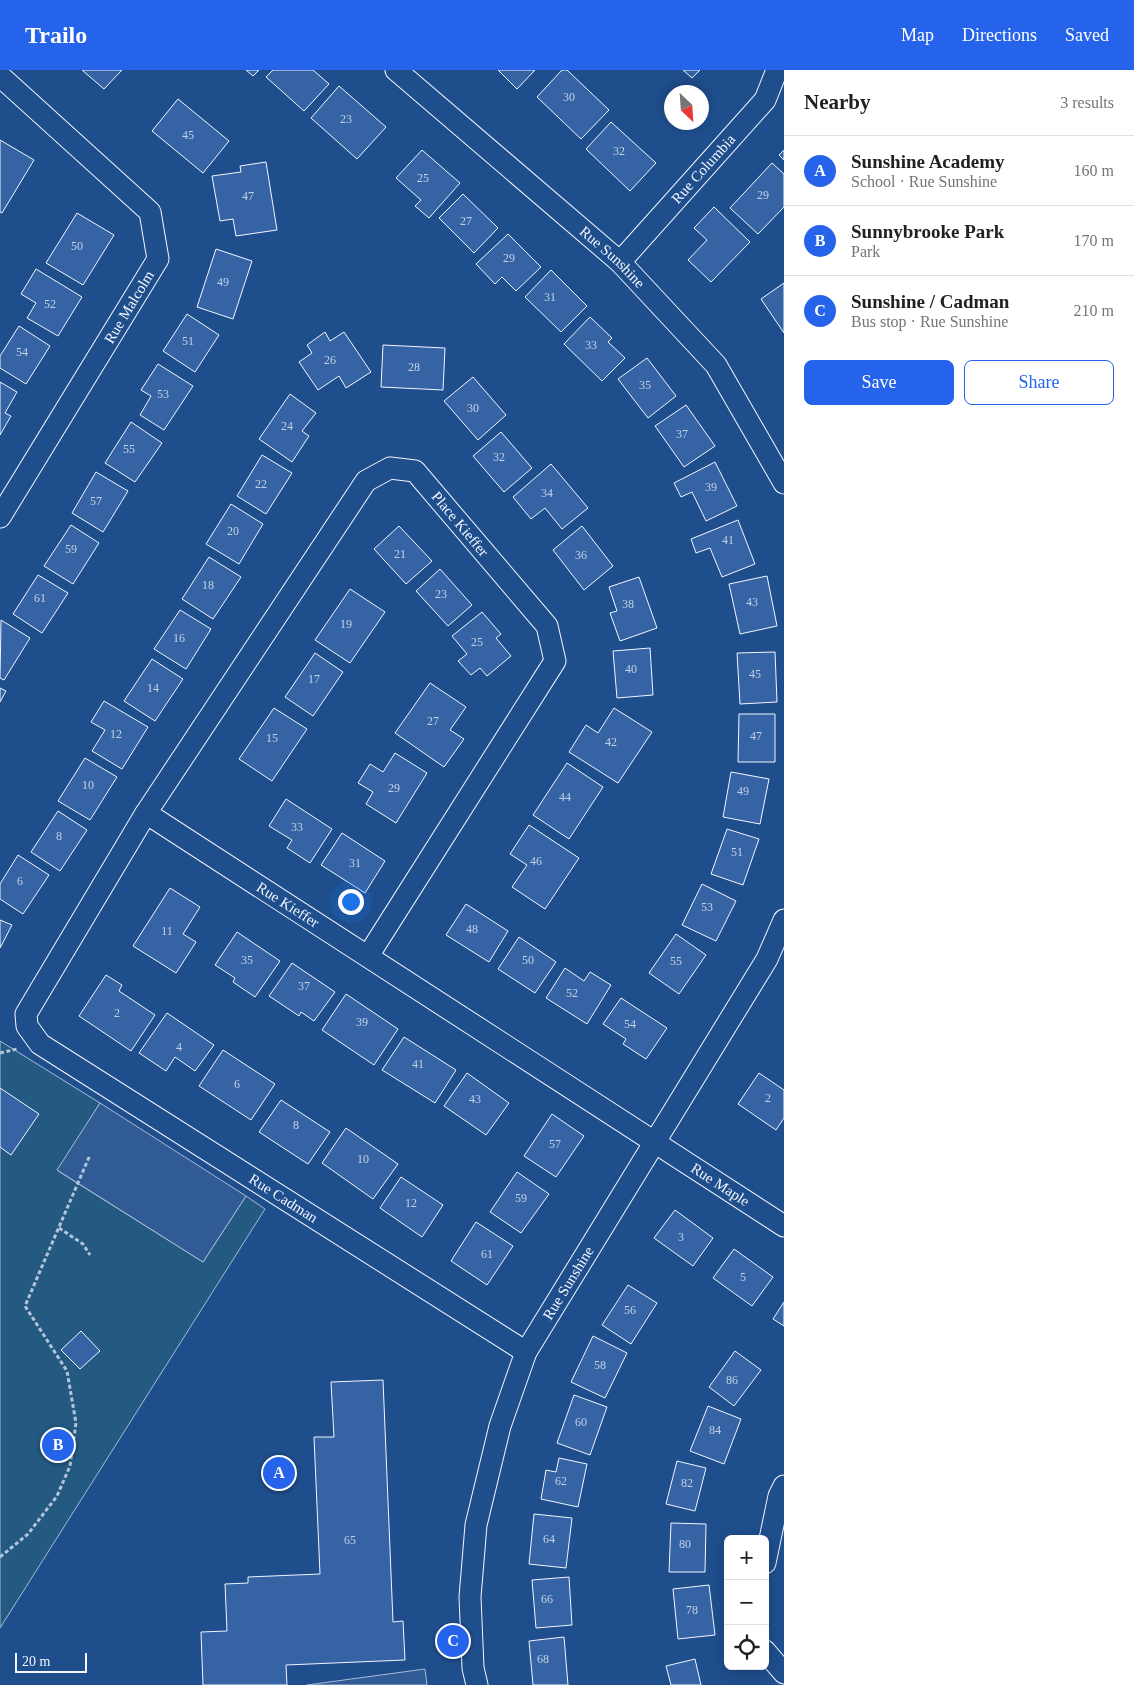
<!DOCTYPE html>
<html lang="en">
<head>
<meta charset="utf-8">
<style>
  body { margin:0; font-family:Georgia,serif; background:#f6f6f6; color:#202124 }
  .controls { position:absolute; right:15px; bottom:15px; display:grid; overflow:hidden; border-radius:8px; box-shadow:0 2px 12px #0003 }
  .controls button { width:45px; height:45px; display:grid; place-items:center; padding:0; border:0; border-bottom:1px solid #e0e0e0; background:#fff; color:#202124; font:25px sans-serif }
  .compass { position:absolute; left:664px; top:15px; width:45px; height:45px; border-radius:50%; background:#fff; box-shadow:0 2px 12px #0003; rotate:155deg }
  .scale { position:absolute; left:15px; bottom:12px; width:72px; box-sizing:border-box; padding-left:5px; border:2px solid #f2f6ff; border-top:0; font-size:14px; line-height:18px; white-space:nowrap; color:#f2f6ff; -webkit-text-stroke:4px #1f4e8c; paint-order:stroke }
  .you { position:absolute; left:350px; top:831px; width:18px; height:18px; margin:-12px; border:4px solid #fff; border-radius:50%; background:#1a73e8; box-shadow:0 0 0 8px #1a73e833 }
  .badge { display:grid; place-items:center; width:32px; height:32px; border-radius:50%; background:#2563eb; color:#fff; font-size:16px; font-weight:700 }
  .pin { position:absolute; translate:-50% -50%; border:2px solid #fff; box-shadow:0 1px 5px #0006 }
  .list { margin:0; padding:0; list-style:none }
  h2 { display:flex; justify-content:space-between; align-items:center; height:65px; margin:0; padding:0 20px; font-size:21px }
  h2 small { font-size:16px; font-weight:400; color:#757577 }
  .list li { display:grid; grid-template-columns:32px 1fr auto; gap:15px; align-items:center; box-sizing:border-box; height:70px; padding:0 20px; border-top:1px solid #e0e0e0 }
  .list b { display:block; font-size:19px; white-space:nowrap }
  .list p { margin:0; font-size:16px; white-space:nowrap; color:#757577 }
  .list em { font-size:16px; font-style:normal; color:#757577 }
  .actions { display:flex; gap:10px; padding:15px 20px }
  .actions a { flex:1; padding:11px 0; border:1px solid #2563eb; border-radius:8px; text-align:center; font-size:18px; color:#2563eb }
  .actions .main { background:#2563eb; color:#fff }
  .icon { flex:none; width:28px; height:28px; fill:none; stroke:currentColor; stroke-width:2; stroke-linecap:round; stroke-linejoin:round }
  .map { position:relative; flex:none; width:784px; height:1615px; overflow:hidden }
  header { display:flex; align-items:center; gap:30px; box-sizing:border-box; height:70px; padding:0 25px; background:#2563eb; color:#fff }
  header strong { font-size:24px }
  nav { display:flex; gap:28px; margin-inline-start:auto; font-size:18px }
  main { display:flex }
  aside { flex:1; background:#fff }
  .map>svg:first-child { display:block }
  .green { fill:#245a82; stroke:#a8bbd7 }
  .parking { fill:#305b95; stroke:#a8bbd7 }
  .building { fill:#3563a3; stroke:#f2f6ff }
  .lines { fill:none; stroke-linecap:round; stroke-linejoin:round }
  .minor-casing { stroke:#f2f6ff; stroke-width:23 }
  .path { stroke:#b3c4dc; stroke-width:3; stroke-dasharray:4 2.5; stroke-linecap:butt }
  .minor { stroke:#1f4e8c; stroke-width:21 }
  .labels { text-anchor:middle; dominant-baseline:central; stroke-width:4; stroke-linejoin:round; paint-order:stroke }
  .number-label { font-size:12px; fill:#c3d1e8 }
  .street-label { font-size:15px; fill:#f2f6ff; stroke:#1f4e8c }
</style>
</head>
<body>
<header>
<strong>Trailo</strong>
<nav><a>Map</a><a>Directions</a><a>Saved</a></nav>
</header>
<main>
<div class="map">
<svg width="784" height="1615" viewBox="0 0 784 1615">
  <rect width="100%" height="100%" fill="#1f4e8c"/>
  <!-- green -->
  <path class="green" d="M0 971 100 1033 58 1101 203 1192 246 1126 265 1139 0 1558Z"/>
  <!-- parking -->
  <g class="parking">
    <path d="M100 1033 246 1126 203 1192 57 1100Z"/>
    <path d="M425 1599 427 1615H307Z"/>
  </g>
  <!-- building -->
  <g class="building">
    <path d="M82 0H122L104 19Z"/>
    <path d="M246 0H259L253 6Z"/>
    <path d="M273 0H313L329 14 304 41 266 7Z"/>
    <path d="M498 0H535L517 19Z"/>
    <path d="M562 0H567L609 40 581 69 537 27Z"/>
    <path d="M683 0H700L692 8Z"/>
    <path d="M339 16 386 57 357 89 311 48Z"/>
    <path d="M178 29 229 71 203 103 152 61Z"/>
    <path d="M611 52 656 93 630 121 586 79Z"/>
    <path d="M0 70 34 90 2 143 0 142Z"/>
    <path d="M422 80 460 113 429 148 415 136 421 130 396 108Z"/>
    <path d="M784 80V90L779 85Z"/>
    <path d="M266 92 277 160 236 166 233 149 220 151 212 106 241 102 240 96Z"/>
    <path d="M772 93 784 104V137L758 164 730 138Z"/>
    <path d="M463 124 498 158 474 183 439 148Z"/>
    <path d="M714 137 750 172 711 212 688 190 707 170 694 158Z"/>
    <path d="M77 143 114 165 83 215 46 193Z"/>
    <path d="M508 164 541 197 516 221 502 207 495 214 476 194Z"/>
    <path d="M216 179 252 191 233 249 197 237Z"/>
    <path d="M36 199 82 227 58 266 27 248 36 233 21 224Z"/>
    <path d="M551 200 587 236 561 262 525 227Z"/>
    <path d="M784 213V263L761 229Z"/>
    <path d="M187 244 219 265 195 302 163 281Z"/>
    <path d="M590 247 612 268 608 272 625 288 602 311 564 274Z"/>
    <path d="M19 256 50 276 26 314 0 298V286Z"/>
    <path d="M325 262 330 271 344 262 371 302 346 318 339 306 318 320 299 292 312 283 307 275Z"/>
    <path d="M383 275 445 278 443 320 381 317Z"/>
    <path d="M647 288 676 326 648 348 618 309Z"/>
    <path d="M158 294 193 316 164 360 140 345 151 326 141 320Z"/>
    <path d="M473 307 506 345 478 370 444 331Z"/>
    <path d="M0 312 17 322 5 343 11 346 0 365Z"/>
    <path d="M290 324 316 343 302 361 309 366 292 392 259 369Z"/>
    <path d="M686 335 715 376 684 397 655 356Z"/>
    <path d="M131 352 162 373 135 412 105 393Z"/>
    <path d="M501 362 532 398 504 422 473 386Z"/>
    <path d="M262 385 292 403 266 444 237 426Z"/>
    <path d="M715 392 737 436 706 451 692 422 681 427 674 413Z"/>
    <path d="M551 394 588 438 562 459 545 438 531 449 513 427Z"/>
    <path d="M96 402 128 421 103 462 72 443Z"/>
    <path d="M231 434 263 454 239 494 206 474Z"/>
    <path d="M738 450 755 494 722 507 710 478 696 483 691 469Z"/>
    <path d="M71 455 99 473 73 514 44 496Z"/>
    <path d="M399 456 432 491 406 514 374 479Z"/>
    <path d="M582 456 613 496 584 520 553 480Z"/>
    <path d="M209 487 241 507 213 549 182 529Z"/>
    <path d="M440 499 472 535 448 556 416 521Z"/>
    <path d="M38 505 68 523 42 563 13 544Z"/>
    <path d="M767 506 777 556 740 564 729 514Z"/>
    <path d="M639 507 657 558 620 571 610 543 617 541 609 517Z"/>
    <path d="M350 519 385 542 350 593 315 570Z"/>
    <path d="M180 540 211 559 186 599 154 579Z"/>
    <path d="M482 542 501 564 496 568 511 586 487 606 480 598 471 605 458 591 467 584 452 566Z"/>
    <path d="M1 550 30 568 4 610 0 608Z"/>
    <path d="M650 578 653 625 617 628 613 581Z"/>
    <path d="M775 582 777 632 740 634 737 583Z"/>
    <path d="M315 583 343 602 313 646 285 627Z"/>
    <path d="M152 589 183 609 155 651 124 631Z"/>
    <path d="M430 613 466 637 450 660 464 669 444 697 395 663Z"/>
    <path d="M0 618 6 621 0 632Z"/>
    <path d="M104 631 148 657 122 699 92 681 105 660 91 652Z"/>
    <path d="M274 638 307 659 272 711 239 689Z"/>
    <path d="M614 638 652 662 618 713 569 682 586 655 598 663Z"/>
    <path d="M739 644H775V692H738Z"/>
    <path d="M395 683 427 703 396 753 366 734 373 722 358 713 370 694 383 702Z"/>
    <path d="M85 688 117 707 90 750 58 731Z"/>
    <path d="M567 693 603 717 569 769 533 745Z"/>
    <path d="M731 702 769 709 760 754 723 747Z"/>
    <path d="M286 729 332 759 310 793 287 778 292 770 269 756Z"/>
    <path d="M58 741 87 760 60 801 31 782Z"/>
    <path d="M529 755 579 788 545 839 512 817 527 795 510 784Z"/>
    <path d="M727 759 759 769 743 815 711 804Z"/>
    <path d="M342 763 385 791 365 823 321 795Z"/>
    <path d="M18 785 49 805 23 844 0 829V814Z"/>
    <path d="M702 814 736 831 716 871 682 855Z"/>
    <path d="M170 818 200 837 183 864 196 872 176 903 133 876Z"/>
    <path d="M466 834 508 861 489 892 446 865Z"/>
    <path d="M0 850 12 855 0 878Z"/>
    <path d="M237 862 280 891 255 927 233 912 235 908 215 895Z"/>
    <path d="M676 864 706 885 679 924 649 903Z"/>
    <path d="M519 867 556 892 535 923 498 899Z"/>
    <path d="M292 893 335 922 314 951 301 942 299 946 269 926Z"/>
    <path d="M565 898 584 911 590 902 611 915 587 954 546 928Z"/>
    <path d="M106 905 122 915 119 921 155 945 131 981 79 946Z"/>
    <path d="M346 924 398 959 374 995 322 960Z"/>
    <path d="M621 928 667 958 646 989 623 974 626 969 603 954Z"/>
    <path d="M167 943 214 975 195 1001 175 987 166 1001 139 983Z"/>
    <path d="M404 967 456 1000 435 1033 382 1000Z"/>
    <path d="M223 980 275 1014 251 1050 199 1016Z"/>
    <path d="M467 1003 509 1033 486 1065 444 1036Z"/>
    <path d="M759 1003 784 1020V1048L776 1060 738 1034Z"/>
    <path d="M0 1018 39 1044 11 1085 0 1077Z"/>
    <path d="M281 1030 330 1062 308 1094 259 1062Z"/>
    <path d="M552 1044 584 1066 556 1107 524 1086Z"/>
    <path d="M346 1058 398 1094 373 1129 322 1093Z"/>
    <path d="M517 1102 549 1124 521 1163 490 1142Z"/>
    <path d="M401 1107 443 1135 422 1167 380 1138Z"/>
    <path d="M675 1140 713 1168 693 1196 654 1168Z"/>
    <path d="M476 1152 513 1176 487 1215 451 1191Z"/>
    <path d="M734 1179 773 1207 752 1236 713 1208Z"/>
    <path d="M628 1215 657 1233 631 1274 602 1255Z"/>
    <path d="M784 1232V1256L773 1249Z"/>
    <path d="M81 1261 100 1281 80 1299 61 1280Z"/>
    <path d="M593 1266 627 1283 605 1328 571 1312Z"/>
    <path d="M735 1281 761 1300 734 1336 709 1317Z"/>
    <path d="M383 1310 393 1552 403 1551 405 1590 286 1595 287 1615H203L201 1562 227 1561 225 1514 248 1513V1507L320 1504 314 1367H334L331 1312Z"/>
    <path d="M574 1325 607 1337 590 1385 557 1373Z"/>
    <path d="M708 1336 741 1349 724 1394 690 1381Z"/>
    <path d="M559 1388 587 1394 578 1437 541 1429 546 1400 556 1402Z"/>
    <path d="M677 1391 706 1398 695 1441 666 1434Z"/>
    <path d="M534 1444 572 1448 566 1498 529 1494Z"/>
    <path d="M671 1453 706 1454 705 1502H669Z"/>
    <path d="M569 1507 572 1555 536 1558 532 1510Z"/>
    <path d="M709 1515 715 1565 678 1569 673 1519Z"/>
    <path d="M564 1567 568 1615H533L529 1571Z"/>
    <path d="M695 1589 701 1615H671L666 1596Z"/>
  </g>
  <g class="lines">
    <!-- minor casing -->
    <g class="minor-casing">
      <g id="minor">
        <path id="s1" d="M396 0 620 192 716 295 784 413"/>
        <path d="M0 6 150 142 158 189 0 447"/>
        <path id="s2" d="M620 192 765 30 777 0"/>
        <path id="s3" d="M146 743 784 1156"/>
        <path id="s4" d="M368 886 555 591 547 556 415 401 390 398 366 411 146 743 26 944 27 956 40 974 526 1282"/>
        <path d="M765 1493 779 1426 784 1416"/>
        <path d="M765 1581 784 1603"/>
        <path id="s5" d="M477 1615 473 1598 470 1527 476 1455 500 1356 526 1282 767 889 784 850"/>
      </g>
    </g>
    <!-- path -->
    <g class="path">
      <path d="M0 983 17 979"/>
      <path d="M59 1158 83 1174 90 1185"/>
      <path d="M0 1487 28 1464 57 1426 70 1396 76 1353 67 1301 25 1236 90 1085"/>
    </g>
    <!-- minor -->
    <use href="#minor" class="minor"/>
  </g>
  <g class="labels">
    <!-- number labels -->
    <g class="number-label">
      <text x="569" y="27">30</text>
      <text x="346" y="49">23</text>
      <text x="188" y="65">45</text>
      <text x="619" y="81">32</text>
      <text x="423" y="108">25</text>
      <text x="763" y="125">29</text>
      <text x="248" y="126">47</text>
      <text x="466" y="151">27</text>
      <text x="77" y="176">50</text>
      <text x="509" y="188">29</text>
      <text x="223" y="212">49</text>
      <text x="550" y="227">31</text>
      <text x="50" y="234">52</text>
      <text x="188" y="271">51</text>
      <text x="591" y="275">33</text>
      <text x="22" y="282">54</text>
      <text x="330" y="290">26</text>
      <text x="414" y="297">28</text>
      <text x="645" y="315">35</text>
      <text x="163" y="324">53</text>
      <text x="473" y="338">30</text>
      <text x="287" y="356">24</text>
      <text x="682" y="364">37</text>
      <text x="129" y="379">55</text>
      <text x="499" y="387">32</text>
      <text x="261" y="414">22</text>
      <text x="711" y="417">39</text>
      <text x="547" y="423">34</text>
      <text x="96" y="431">57</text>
      <text x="233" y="461">20</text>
      <text x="728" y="470">41</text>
      <text x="71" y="479">59</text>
      <text x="400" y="484">21</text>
      <text x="581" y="485">36</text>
      <text x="208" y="515">18</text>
      <text x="441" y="524">23</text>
      <text x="40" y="528">61</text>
      <text x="752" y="532">43</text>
      <text x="628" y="534">38</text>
      <text x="346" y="554">19</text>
      <text x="179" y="568">16</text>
      <text x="477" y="572">25</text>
      <text x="631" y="599">40</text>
      <text x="755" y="604">45</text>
      <text x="314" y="609">17</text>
      <text x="153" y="618">14</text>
      <text x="433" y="651">27</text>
      <text x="116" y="664">12</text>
      <text x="756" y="666">47</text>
      <text x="272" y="668">15</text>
      <text x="611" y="672">42</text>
      <text x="88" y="715">10</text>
      <text x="394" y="718">29</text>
      <text x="743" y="721">49</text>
      <text x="565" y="727">44</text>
      <text x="297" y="757">33</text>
      <text x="59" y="766">8</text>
      <text x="737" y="782">51</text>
      <text x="536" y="791">46</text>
      <text x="355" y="793">31</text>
      <text x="20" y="811">6</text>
      <text x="707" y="837">53</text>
      <text x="472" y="859">48</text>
      <text x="167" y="861">11</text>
      <text x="247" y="890">35</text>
      <text x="528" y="890">50</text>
      <text x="676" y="891">55</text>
      <text x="304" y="916">37</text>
      <text x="572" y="923">52</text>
      <text x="117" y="943">2</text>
      <text x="362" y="952">39</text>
      <text x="630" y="954">54</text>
      <text x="179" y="977">4</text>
      <text x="418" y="994">41</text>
      <text x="237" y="1014">6</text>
      <text x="768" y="1028">2</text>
      <text x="475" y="1029">43</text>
      <text x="296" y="1055">8</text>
      <text x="555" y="1074">57</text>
      <text x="363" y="1089">10</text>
      <text x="521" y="1128">59</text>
      <text x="411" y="1133">12</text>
      <text x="681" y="1167">3</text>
      <text x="487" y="1184">61</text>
      <text x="743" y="1207">5</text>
      <text x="630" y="1240">56</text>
      <text x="600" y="1295">58</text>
      <text x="732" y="1310">86</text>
      <text x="581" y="1352">60</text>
      <text x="715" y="1360">84</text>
      <text x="561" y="1411">62</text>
      <text x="687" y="1413">82</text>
      <text x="549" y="1469">64</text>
      <text x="350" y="1470">65</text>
      <text x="685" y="1474">80</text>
      <text x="547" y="1529">66</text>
      <text x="692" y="1540">78</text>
      <text x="543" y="1589">68</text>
    </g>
    <!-- street labels -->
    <g class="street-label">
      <text stroke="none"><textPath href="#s2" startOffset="125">Rue Columbia</textPath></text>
      <text stroke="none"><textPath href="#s1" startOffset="286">Rue Sunshine</textPath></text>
      <text transform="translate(129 237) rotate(-59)">Rue Malcolm</text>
      <text transform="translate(460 454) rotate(50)">Place Kieffer</text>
      <text stroke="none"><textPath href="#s3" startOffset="169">Rue Kieffer</textPath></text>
      <text stroke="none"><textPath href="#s3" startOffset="684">Rue Maple</textPath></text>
      <text stroke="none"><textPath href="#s4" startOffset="1596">Rue Cadman</textPath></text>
      <text stroke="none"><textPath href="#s5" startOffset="422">Rue Sunshine</textPath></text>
    </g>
  </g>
</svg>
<div class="controls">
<button>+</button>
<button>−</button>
<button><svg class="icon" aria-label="locate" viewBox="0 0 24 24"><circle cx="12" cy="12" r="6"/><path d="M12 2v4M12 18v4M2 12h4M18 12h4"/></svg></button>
</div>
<svg class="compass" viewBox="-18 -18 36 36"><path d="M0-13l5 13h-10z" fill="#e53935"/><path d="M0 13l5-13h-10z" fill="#757577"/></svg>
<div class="scale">20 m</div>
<div class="you"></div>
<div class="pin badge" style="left:279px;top:1403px">A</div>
<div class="pin badge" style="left:58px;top:1375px">B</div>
<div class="pin badge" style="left:453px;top:1571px">C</div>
</div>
<aside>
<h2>Nearby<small>3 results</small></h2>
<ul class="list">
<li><span class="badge">A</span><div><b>Sunshine Academy</b><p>School · Rue Sunshine</p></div><em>160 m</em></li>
<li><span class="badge">B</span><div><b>Sunnybrooke Park</b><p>Park</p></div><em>170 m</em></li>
<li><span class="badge">C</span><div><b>Sunshine / Cadman</b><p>Bus stop · Rue Sunshine</p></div><em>210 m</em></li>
</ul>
<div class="actions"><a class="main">Save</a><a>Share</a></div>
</aside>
</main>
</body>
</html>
